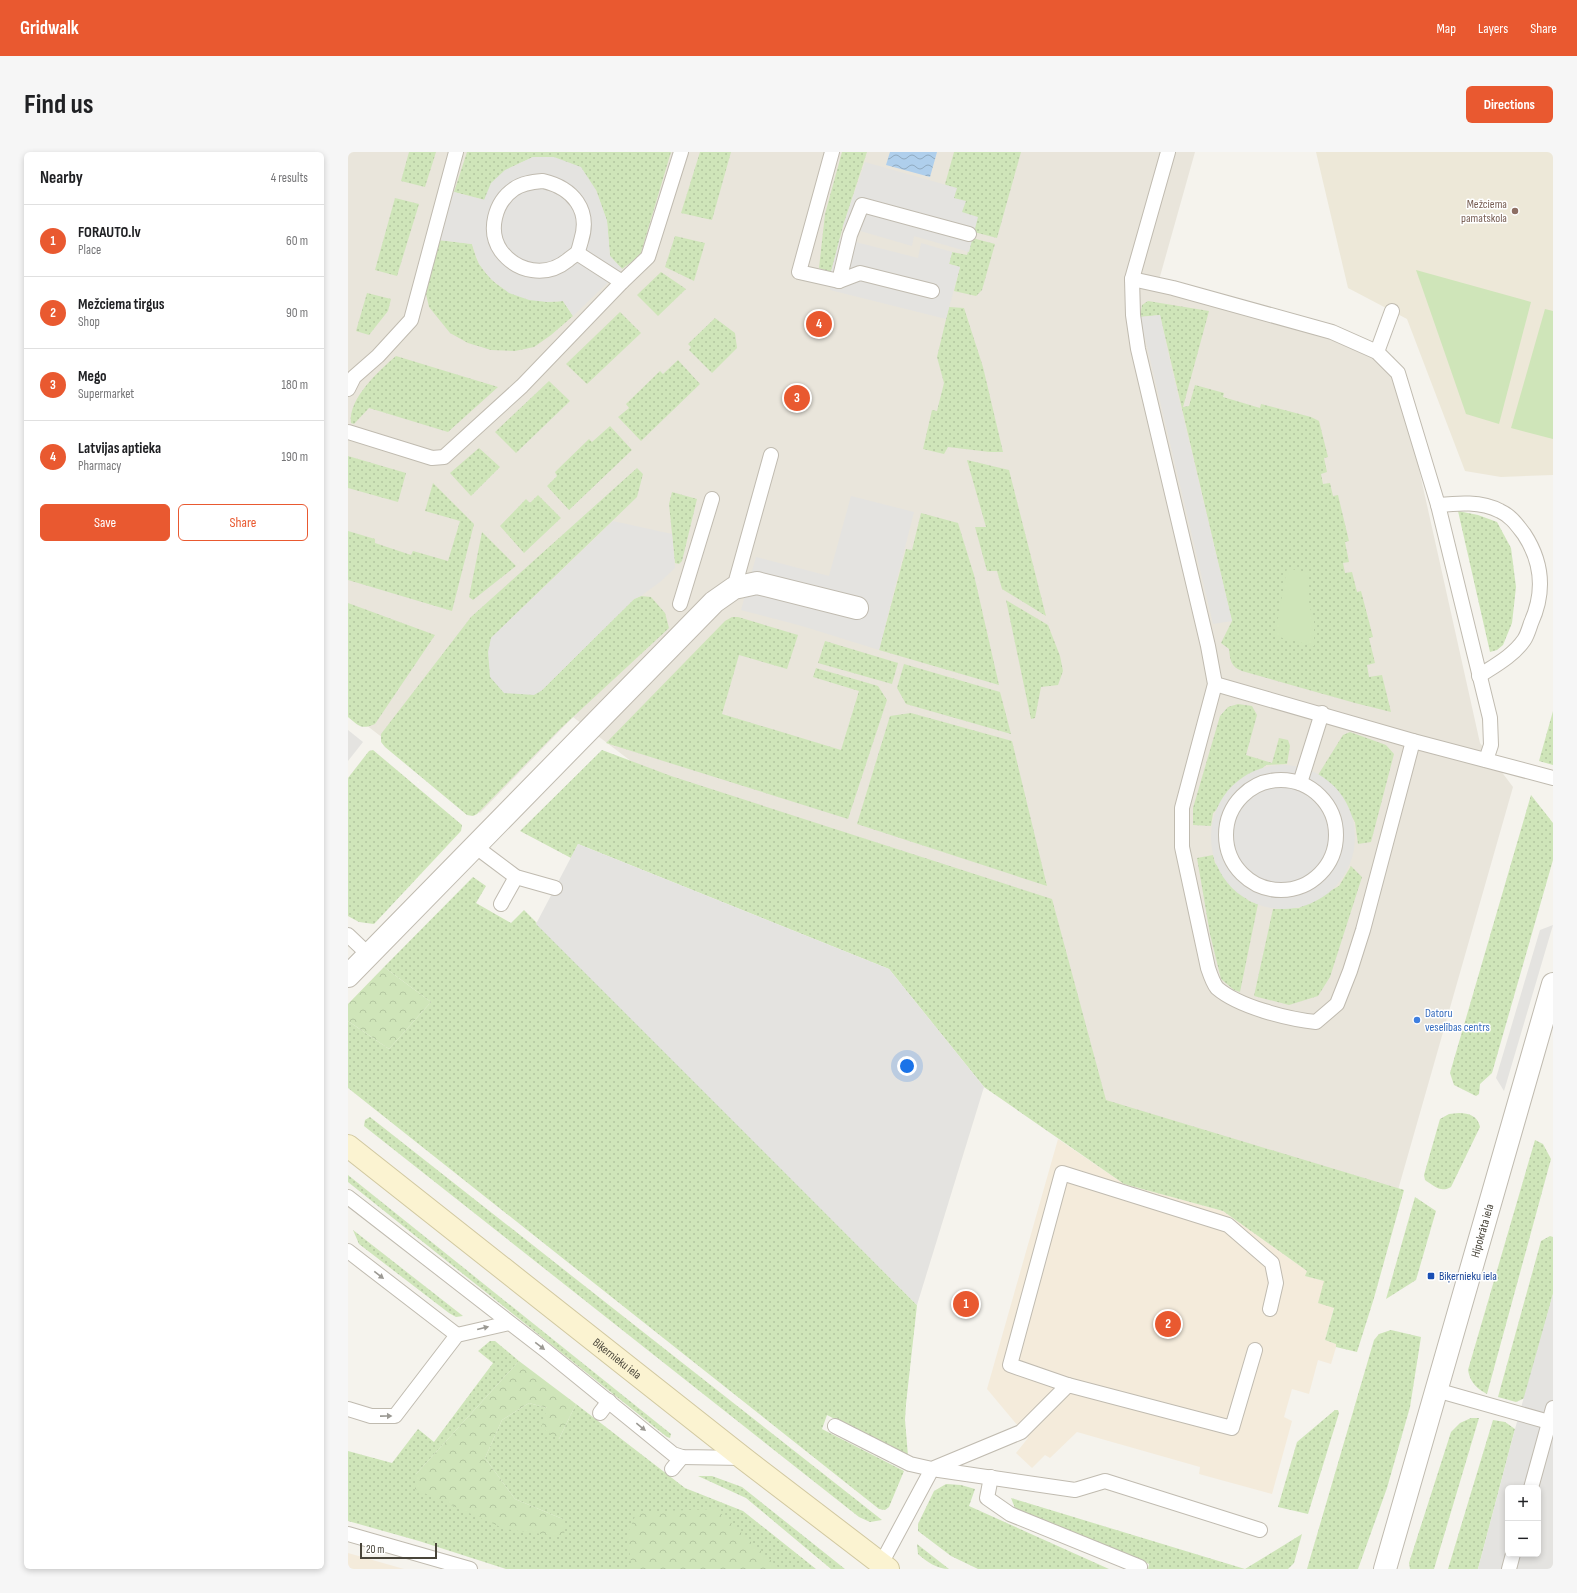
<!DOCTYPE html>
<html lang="en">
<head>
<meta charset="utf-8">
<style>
  body { margin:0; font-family:"Sofia Sans Condensed",sans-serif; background:#f6f6f6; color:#202124 }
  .controls { position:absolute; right:12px; bottom:12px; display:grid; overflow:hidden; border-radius:6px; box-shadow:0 2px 6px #0003 }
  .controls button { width:36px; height:36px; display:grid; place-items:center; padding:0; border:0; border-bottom:1px solid #e0e0e0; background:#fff; color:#202124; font:20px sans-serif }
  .scale { position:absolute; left:12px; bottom:10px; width:77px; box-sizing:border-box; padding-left:4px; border:2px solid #49453a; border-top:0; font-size:11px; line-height:14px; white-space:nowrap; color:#49453a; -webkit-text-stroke:3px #fff; paint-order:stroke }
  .you { position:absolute; left:559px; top:914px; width:14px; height:14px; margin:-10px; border:3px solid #fff; border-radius:50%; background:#1a73e8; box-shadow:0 0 0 6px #1a73e833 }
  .badge { display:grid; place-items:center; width:26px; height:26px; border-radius:50%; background:#e95930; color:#fff; font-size:13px; font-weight:700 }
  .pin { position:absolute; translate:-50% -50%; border:2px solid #fff; box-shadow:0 1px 4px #0006 }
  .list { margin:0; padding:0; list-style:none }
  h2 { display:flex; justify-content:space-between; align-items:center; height:52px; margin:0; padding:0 16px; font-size:17px }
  h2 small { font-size:13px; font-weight:400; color:#757577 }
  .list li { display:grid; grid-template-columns:26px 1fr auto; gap:12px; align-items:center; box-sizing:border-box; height:72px; padding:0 16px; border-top:1px solid #e0e0e0 }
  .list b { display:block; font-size:15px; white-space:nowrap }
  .list p { margin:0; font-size:13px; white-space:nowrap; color:#757577 }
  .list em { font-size:13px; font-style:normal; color:#757577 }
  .actions { display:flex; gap:8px; padding:12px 16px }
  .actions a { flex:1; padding:9px 0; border:1px solid #e95930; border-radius:6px; text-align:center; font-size:14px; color:#e95930 }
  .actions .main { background:#e95930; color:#fff }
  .map { position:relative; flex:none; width:1205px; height:1417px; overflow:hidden; border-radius:6px }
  header { display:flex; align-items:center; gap:24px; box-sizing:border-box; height:56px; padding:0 20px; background:#e95930; color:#fff }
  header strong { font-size:19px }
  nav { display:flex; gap:22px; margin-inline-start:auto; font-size:14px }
  .intro { display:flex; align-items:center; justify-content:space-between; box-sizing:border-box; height:96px; padding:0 24px }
  h1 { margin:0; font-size:28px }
  .button { padding:10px 18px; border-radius:6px; background:#e95930; color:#fff; font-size:14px; font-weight:700 }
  main { display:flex; gap:24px; padding:0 24px }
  aside { flex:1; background:#fff; border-radius:6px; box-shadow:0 2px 6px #0003 }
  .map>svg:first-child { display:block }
  .residential { fill:#e9e5db }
  .commercial { fill:#f4ebdb }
  .education { fill:#ede8d8 }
  .grass { fill:url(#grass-dots) }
  .forest { fill:url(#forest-crowns) }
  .park { fill:#cfe5b9 }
  .parking { fill:#e4e3e0; fill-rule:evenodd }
  .water { fill:url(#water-waves) }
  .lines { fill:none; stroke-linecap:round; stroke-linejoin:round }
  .service-casing { stroke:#c0bbb0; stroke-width:16 }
  .minor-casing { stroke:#c0bbb0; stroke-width:24 }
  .tertiary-casing { stroke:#c0bbb0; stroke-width:24 }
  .secondary-casing { stroke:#d1c8a0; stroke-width:24 }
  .service { stroke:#fff; stroke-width:14 }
  .minor { stroke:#fff; stroke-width:22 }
  .tertiary { stroke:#fff; stroke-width:22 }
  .secondary { stroke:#fbf3d1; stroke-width:22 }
  .oneway { fill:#9b9993 }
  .education-dot { fill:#8d6e63; stroke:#fff; stroke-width:1.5 }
  .shop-dot { fill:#3f7fe0; stroke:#fff; stroke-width:1.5 }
  .transit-dot { fill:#1a4fb4; stroke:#fff; stroke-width:1.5 }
  .labels { text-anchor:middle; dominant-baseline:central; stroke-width:3; stroke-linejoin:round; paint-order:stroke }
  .education-label { font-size:12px; fill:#785e54; stroke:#fff; text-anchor:end }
  .shop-label { font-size:12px; fill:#366cbe; stroke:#fff; text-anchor:start }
  .street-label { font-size:12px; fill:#49453a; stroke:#fff }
  .transit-label { font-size:12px; fill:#164399; stroke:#fff; text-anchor:start }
</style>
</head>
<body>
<header>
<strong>Gridwalk</strong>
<nav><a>Map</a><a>Layers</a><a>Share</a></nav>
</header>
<div class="intro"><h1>Find us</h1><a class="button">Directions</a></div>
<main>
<aside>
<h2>Nearby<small>4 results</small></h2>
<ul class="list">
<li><span class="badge">1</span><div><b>FORAUTO.lv</b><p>Place</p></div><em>60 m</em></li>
<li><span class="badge">2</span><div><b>Mežciema tirgus</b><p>Shop</p></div><em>90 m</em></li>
<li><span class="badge">3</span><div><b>Mego</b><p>Supermarket</p></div><em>180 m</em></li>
<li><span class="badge">4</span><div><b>Latvijas aptieka</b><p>Pharmacy</p></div><em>190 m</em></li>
</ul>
<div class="actions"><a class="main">Save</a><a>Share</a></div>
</aside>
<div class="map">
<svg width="1205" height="1417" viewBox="0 0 1205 1417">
  <defs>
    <pattern id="grass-dots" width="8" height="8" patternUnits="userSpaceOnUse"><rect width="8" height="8" fill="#cfe5b9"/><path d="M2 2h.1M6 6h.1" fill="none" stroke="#b3c6a0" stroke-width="1.8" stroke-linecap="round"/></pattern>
    <pattern id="forest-crowns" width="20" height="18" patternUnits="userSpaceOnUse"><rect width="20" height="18" fill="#cfe5b9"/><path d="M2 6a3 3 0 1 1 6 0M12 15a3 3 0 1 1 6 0" fill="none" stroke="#b3c6a0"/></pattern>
    <pattern id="water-waves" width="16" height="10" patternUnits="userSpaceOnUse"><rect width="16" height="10" fill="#afcfec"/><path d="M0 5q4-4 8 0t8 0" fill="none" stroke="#90aac0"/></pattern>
  </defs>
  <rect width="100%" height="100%" fill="#f5f3ed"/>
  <!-- residential -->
  <path class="residential" d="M0 0H847L811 128 1046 205 1132 591 1165 635 1042 1066 788 994 225 565 132 661 0 559Z"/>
  <!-- commercial -->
  <g class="commercial">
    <path d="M710 987 776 1032 875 1059 959 1119 958 1124 976 1129 986 1155 977 1188 989 1192 983 1212 970 1208 961 1242 944 1237 936 1265 944 1269 924 1342 851 1322 852 1315 729 1280 702 1306 697 1303 684 1316 668 1301 680 1286 639 1237Z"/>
    <path d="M0 1401 56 1417H0Z"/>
  </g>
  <!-- education -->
  <path class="education" d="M968 0H1205V323L1153 325 1117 319 1059 167 1000 136Z"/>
  <!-- grass -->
  <g class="grass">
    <path d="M61 0H88L77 35 53 29Z"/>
    <path d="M119 0H323L292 104 274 117 262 104 259 69 248 38 185 5C160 17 148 20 137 48L106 40Z"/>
    <path d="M352 0H383L364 68 333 61Z"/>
    <path d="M494 0H519L495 74 483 120 471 116 477 62Z"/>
    <path d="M606 0H673L649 86 626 80 597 32Z"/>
    <path d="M47 46 71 52 49 124 27 118Z"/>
    <path d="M327 84 357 91 346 129 317 115Z"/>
    <path d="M624 86 647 92 634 138 628 144 606 139 612 115 601 112 604 100 619 103Z"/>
    <path d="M91 88 124 92C126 99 128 107 132 113 150 142 182 152 215 149L225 164 203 183 186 195 167 199 143 198 120 191 102 181 81 155 78 142Z"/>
    <path d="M313 120 338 137 310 164 289 143Z"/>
    <path d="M19 141 43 147 40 159 21 183 8 179Z"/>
    <path d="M800 149 861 159 835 255 841 254 847 233 876 241 875 245 912 256 913 252 963 265 971 269 980 305 976 306 979 320 973 322 975 332 982 331 985 344 990 343 1001 389 997 390 1001 410 995 411 997 421 1004 420 1009 440 1013 439 1025 485 1021 486 1027 511 1019 513 1021 525 1034 523 1043 560 1007 551 894 519C883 515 882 508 881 497L873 491 884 469 812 163 792 165 794 153Z"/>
    <path d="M601 155 616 156 635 215 655 300H642L600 295 596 302 575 297 584 258 589 259 596 231 589 205Z"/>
    <path d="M272 160 293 181 239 232 218 212Z"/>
    <path d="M367 166 387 181 389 196 364 221 341 198 343 195 340 192Z"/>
    <path d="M48 204 150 235 100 280 21 256 6 272 3 271C0 246 32 218 48 204Z"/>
    <path d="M330 208 352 232 293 289 270 265 281 256 278 252 312 219 315 222Z"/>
    <path d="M201 229 222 249 168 301 147 280Z"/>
    <path d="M262 274 284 298 221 358 199 334 209 324 207 320 241 287 244 290Z"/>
    <path d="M131 296 152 315 123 344 102 321Z"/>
    <path d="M0 304 58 321 50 350 0 336Z"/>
    <path d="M619 308 661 318 698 464 654 437 649 419H639L627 375H638Z"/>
    <path d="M289 316 295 322 289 345 143 486 193 539 286 447 293 444 303 445 317 461 321 476 211 578 129 662 125 664 119 663 37 595 33 590V582L123 465Z"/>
    <path d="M85 331 126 372 104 459 0 428V379L27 387V391L63 403 65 399 100 409 112 369 77 359Z"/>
    <path d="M324 340 349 347 334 409 331 412 327 411 321 352Z"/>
    <path d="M190 343 213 366 176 401 152 374 178 347 182 351Z"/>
    <path d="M1110 359 1130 363 1149 370 1163 396 1168 435 1164 471 1155 493 1149 498 1142 500Z"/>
    <path d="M573 361 610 371 626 423 651 533 531 498 558 397 564 398Z"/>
    <path d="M134 380 168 414 125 448 121 445Z"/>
    <path d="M658 448 700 473 712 504 715 519 710 533 693 535 687 566 683 567Z"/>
    <path d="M0 451 87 483 27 572C13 578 11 574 0 565Z"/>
    <path d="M384 465H390L450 483 439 517 391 503 374 562 493 598 511 539 465 525 468 516 530 534 539 548 500 667 258 591 377 469Z"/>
    <path d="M477 489 550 511 544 532 470 511Z"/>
    <path d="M556 512 652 540 663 582 558 552 549 536Z"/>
    <path d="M890 552 904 554 909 563 898 603 924 611 931 586 940 588 942 594 939 612 918 613 865 661 863 674 845 673V656L872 564 880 555Z"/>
    <path d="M1205 559V613L1191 609Z"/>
    <path d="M563 561 664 589 699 734 509 672 542 564Z"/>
    <path d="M1002 580 1038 593 1046 602 1023 690 1010 692 1007 670 984 633 970 623 995 583Z"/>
    <path d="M25 598 114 673 113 679 26 772 11 770 0 764V626L21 599Z"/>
    <path d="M254 598 323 624 704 747 758 948 1056 1038 1026 1146 1009 1200 988 1195V1192L977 1188 986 1156 970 1151 976 1129 957 1124 959 1119 875 1059 776 1032 636 935 541 817 230 692 223 706 172 679Z"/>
    <path d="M1183 643 1205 671V708L1144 921 1132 932 1131 942 1128 944 1106 933 1102 921Z"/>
    <path d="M865 703 867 711 901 749 910 752 892 840 886 838 873 827 862 782 849 706Z"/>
    <path d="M1003 714 1014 725 982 825 970 844 941 853 906 844 925 757 951 756 991 734Z"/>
    <path d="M125 725 138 734 128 751 163 771 176 758 569 1153 558 1252 557 1268 560 1304 479 1263 474 1277 556 1319 541 1355 537 1358 531 1357 0 936V869L41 897 83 850 36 815Z"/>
    <path d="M1111 961C1121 961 1130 964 1132 975L1103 1035C1093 1041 1086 1034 1077 1028L1076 1023 1092 967 1101 962Z"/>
    <path d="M22 965 534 1368 522 1370 511 1365 16 974 17 968Z"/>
    <path d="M1187 988 1195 992 1203 1007 1139 1242C1128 1236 1122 1230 1120 1218Z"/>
    <path d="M0 1023 323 1282 322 1286 319 1285 0 1030Z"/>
    <path d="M1067 1045 1088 1059 1068 1128 1038 1147Z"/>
    <path d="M5 1078 115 1164 108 1165 101 1161 11 1092Z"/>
    <path d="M1202 1084 1205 1085V1142L1177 1246 1168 1250 1150 1245 1193 1089Z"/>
    <path d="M1043 1178 1073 1185 1062 1255 1039 1336 1010 1417H959L1026 1188 1031 1182Z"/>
    <path d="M142 1189H147L171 1209 68 1322 217 1368 167 1347 137 1306 154 1268 181 1251 199 1256 211 1287 228 1252 337 1336 395 1359 468 1417H158L71 1389 0 1369V1299L44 1311 70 1277 86 1290 145 1211 130 1199Z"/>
    <path d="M987 1258H990L991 1261 960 1362 930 1355 949 1290Z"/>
    <path d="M1123 1266H1131L1086 1417H1062L1061 1411 1103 1280 1112 1271Z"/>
    <path d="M1145 1268 1157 1270 1167 1277 1130 1417H1100Z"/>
    <path d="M350 1324H364L394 1335 497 1417H483L398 1346Z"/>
    <path d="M598 1332 613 1333 627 1337 621 1354 761 1417H630L603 1404 570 1379V1372L586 1339Z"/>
    <path d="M663 1346 897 1417 954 1382 946 1411 940 1417H800L801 1412 667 1356Z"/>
    <path d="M569 1392 601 1417C589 1417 579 1410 570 1402Z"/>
  </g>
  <!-- forest -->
  <g class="forest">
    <path d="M36 815 83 850 41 897 0 869V852Z"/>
    <path d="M171 1209 228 1252 211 1287 193 1276 199 1256 181 1251 154 1268 137 1306 167 1347 217 1368 216 1385 157 1377 67 1337 68 1322Z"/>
    <path d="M368 1357 432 1417H286L283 1410 279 1383 289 1360Z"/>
  </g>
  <!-- park -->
  <g class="park">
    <path d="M1068 118 1183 150 1151 272 1118 262Z"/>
    <path d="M1197 157 1205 159V287L1163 276Z"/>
    <path d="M939 416 961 421V454L966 466V494L927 484Z"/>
  </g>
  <!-- parking -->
  <g class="parking">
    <path d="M185 5H206L233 15 248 38 259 69 262 104 274 117 225 164 215 149 199 150 181 148 161 141 143 127 131 112 124 92 91 88 106 40 136 48 143 31 157 18Z"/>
    <path d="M517 10 609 36 606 46 618 49 614 60 630 65 621 100 566 84 564 94 495 74Z"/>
    <path d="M492 86 570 106 573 91 604 100 601 112 612 115 598 167 482 138 483 120Z"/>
    <path d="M812 163 821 205 884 469 865 472 792 165Z"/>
    <path d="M503 344 566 360 531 498 454 474 393 458 408 405 481 424Z"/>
    <path d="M265 369 324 382 327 416 312 430 293 444 286 447 193 539 186 543 156 541 142 525 140 500 143 486Z"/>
    <path d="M0 578 15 590 0 609Z"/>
    <circle cx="935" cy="685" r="72"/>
    <path d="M230 692 541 817 636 935 569 1153 188 772Z"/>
    <path d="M1205 773 1156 939 1148 926 1192 778Z"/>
    <path d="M1205 1142V1417H1130L1167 1277ZM1160 1336H1190V1402H1160Z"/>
  </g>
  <!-- water -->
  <path class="water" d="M542 0H589L582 25 538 13Z"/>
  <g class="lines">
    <!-- service casing -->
    <g class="service-casing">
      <g id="service">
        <path d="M484 0 451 120 491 129 512 121 584 139"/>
        <path d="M820 0 784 127 785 163 790 197 860 494 867 532 834 656V695L860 816C862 822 865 831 869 836 891 855 940 867 968 870L989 852 1002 819 1015 778 1065 589"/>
        <path d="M195 29C225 36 243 58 233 89 232 92 231 98 229 101 227 103 222 106 220 108 198 126 169 120 153 99 139 79 147 50 166 37 174 31 185 30 195 29Z"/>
        <path d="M229 101 274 130"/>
        <path d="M784 127 825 136 984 180 1029 200 1050 221 1090 353 1142 566 1143 593 1138 608"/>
        <path d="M491 129 502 83 514 53 621 82"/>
        <path d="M1029 200 1044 159"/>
        <path d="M0 237 6 225 30 204 63 168 108 0"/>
        <path d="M0 280 84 306 96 305 174 234 274 130 300 105 333 0"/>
        <path d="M1090 353C1110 351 1133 349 1152 359 1163 364 1169 373 1176 382 1195 411 1197 440 1183 471 1181 477 1179 484 1176 488 1165 504 1146 514 1131 524"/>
        <path d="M386 436 423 303"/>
        <path d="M332 452 364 347"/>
        <path d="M867 532 1065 589 1205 626"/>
        <circle cx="933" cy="683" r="55"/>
        <path d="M952 631 974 561"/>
        <path d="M128 695 168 725 207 736"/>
        <path d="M153 752 168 725"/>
        <path d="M0 783 21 803"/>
        <path d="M0 1045 197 1198 325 1302 334 1305 395 1306"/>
        <path d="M0 1099 109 1183"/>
        <path d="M720 1233 662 1213 714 1021 880 1073 924 1111 928 1131 922 1157"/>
        <path d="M1088 1238 1201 1270"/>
        <path d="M0 1257 23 1264H47L109 1183 161 1171"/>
        <path d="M252 1261 261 1249"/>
        <path d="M487 1274 562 1312 584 1317 673 1280 720 1233 884 1276 907 1198"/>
        <path d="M324 1317 334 1305"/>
        <path d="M643 1325 639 1346 662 1362 792 1415"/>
        <path d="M1183 1336 1205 1256"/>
        <path d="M0 1382 122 1417"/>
        <path d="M533 1412 584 1317 727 1338 757 1329 912 1378"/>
        <path d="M1161 1417 1165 1402"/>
      </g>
    </g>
    <!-- minor casing -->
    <g class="minor-casing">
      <path id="minor" d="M0 824 366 450 386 436 409 431 509 456"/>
    </g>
    <!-- tertiary casing -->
    <g class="tertiary-casing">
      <g id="tertiary">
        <path id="s1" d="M1037 1417 1205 832"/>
      </g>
    </g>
    <!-- secondary casing -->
    <g class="secondary-casing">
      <g id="secondary">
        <path id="s2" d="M0 994 395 1306 540 1417"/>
      </g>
    </g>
    <!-- service -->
    <use href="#service" class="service"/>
    <!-- minor -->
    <use href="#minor" class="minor"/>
    <!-- tertiary -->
    <use href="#tertiary" class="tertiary"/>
    <!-- secondary -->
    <use href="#secondary" class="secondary"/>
  </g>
  <!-- one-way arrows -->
  <defs><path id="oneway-solid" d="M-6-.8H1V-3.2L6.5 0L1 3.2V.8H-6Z"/></defs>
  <g class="oneway">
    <use href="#oneway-solid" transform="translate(31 1123) rotate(38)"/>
    <use href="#oneway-solid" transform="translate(135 1176) rotate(-14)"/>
    <use href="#oneway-solid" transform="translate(192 1194) rotate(37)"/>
    <use href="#oneway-solid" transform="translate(38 1264) rotate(-1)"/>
    <use href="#oneway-solid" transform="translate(293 1275) rotate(39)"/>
  </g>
  <!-- markers -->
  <circle class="education-dot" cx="1167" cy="59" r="4"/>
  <circle class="shop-dot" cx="1069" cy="868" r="4"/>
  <rect class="transit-dot" x="1079" y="1120" width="8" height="8" rx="2"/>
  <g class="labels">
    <!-- education labels -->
    <g class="education-label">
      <text x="1159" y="52">Mežciema<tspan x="1159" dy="14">pamatskola</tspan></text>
    </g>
    <!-- shop labels -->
    <g class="shop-label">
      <text x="1077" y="861">Datoru<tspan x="1077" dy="14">veselības centrs</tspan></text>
    </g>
    <!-- street labels -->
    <g class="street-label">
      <text stroke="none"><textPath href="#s1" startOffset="352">Hipokrāta iela</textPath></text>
      <text stroke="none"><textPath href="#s2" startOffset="343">Biķernieku iela</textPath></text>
    </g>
    <!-- transit labels -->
    <g class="transit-label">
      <text x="1091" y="1124">Biķernieku iela</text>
    </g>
  </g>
</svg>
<div class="controls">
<button>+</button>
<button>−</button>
</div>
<div class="scale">20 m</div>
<div class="you"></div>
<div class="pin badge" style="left:618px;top:1152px">1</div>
<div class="pin badge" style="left:820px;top:1172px">2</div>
<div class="pin badge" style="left:449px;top:246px">3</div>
<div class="pin badge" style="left:471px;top:172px">4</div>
</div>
</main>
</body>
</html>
